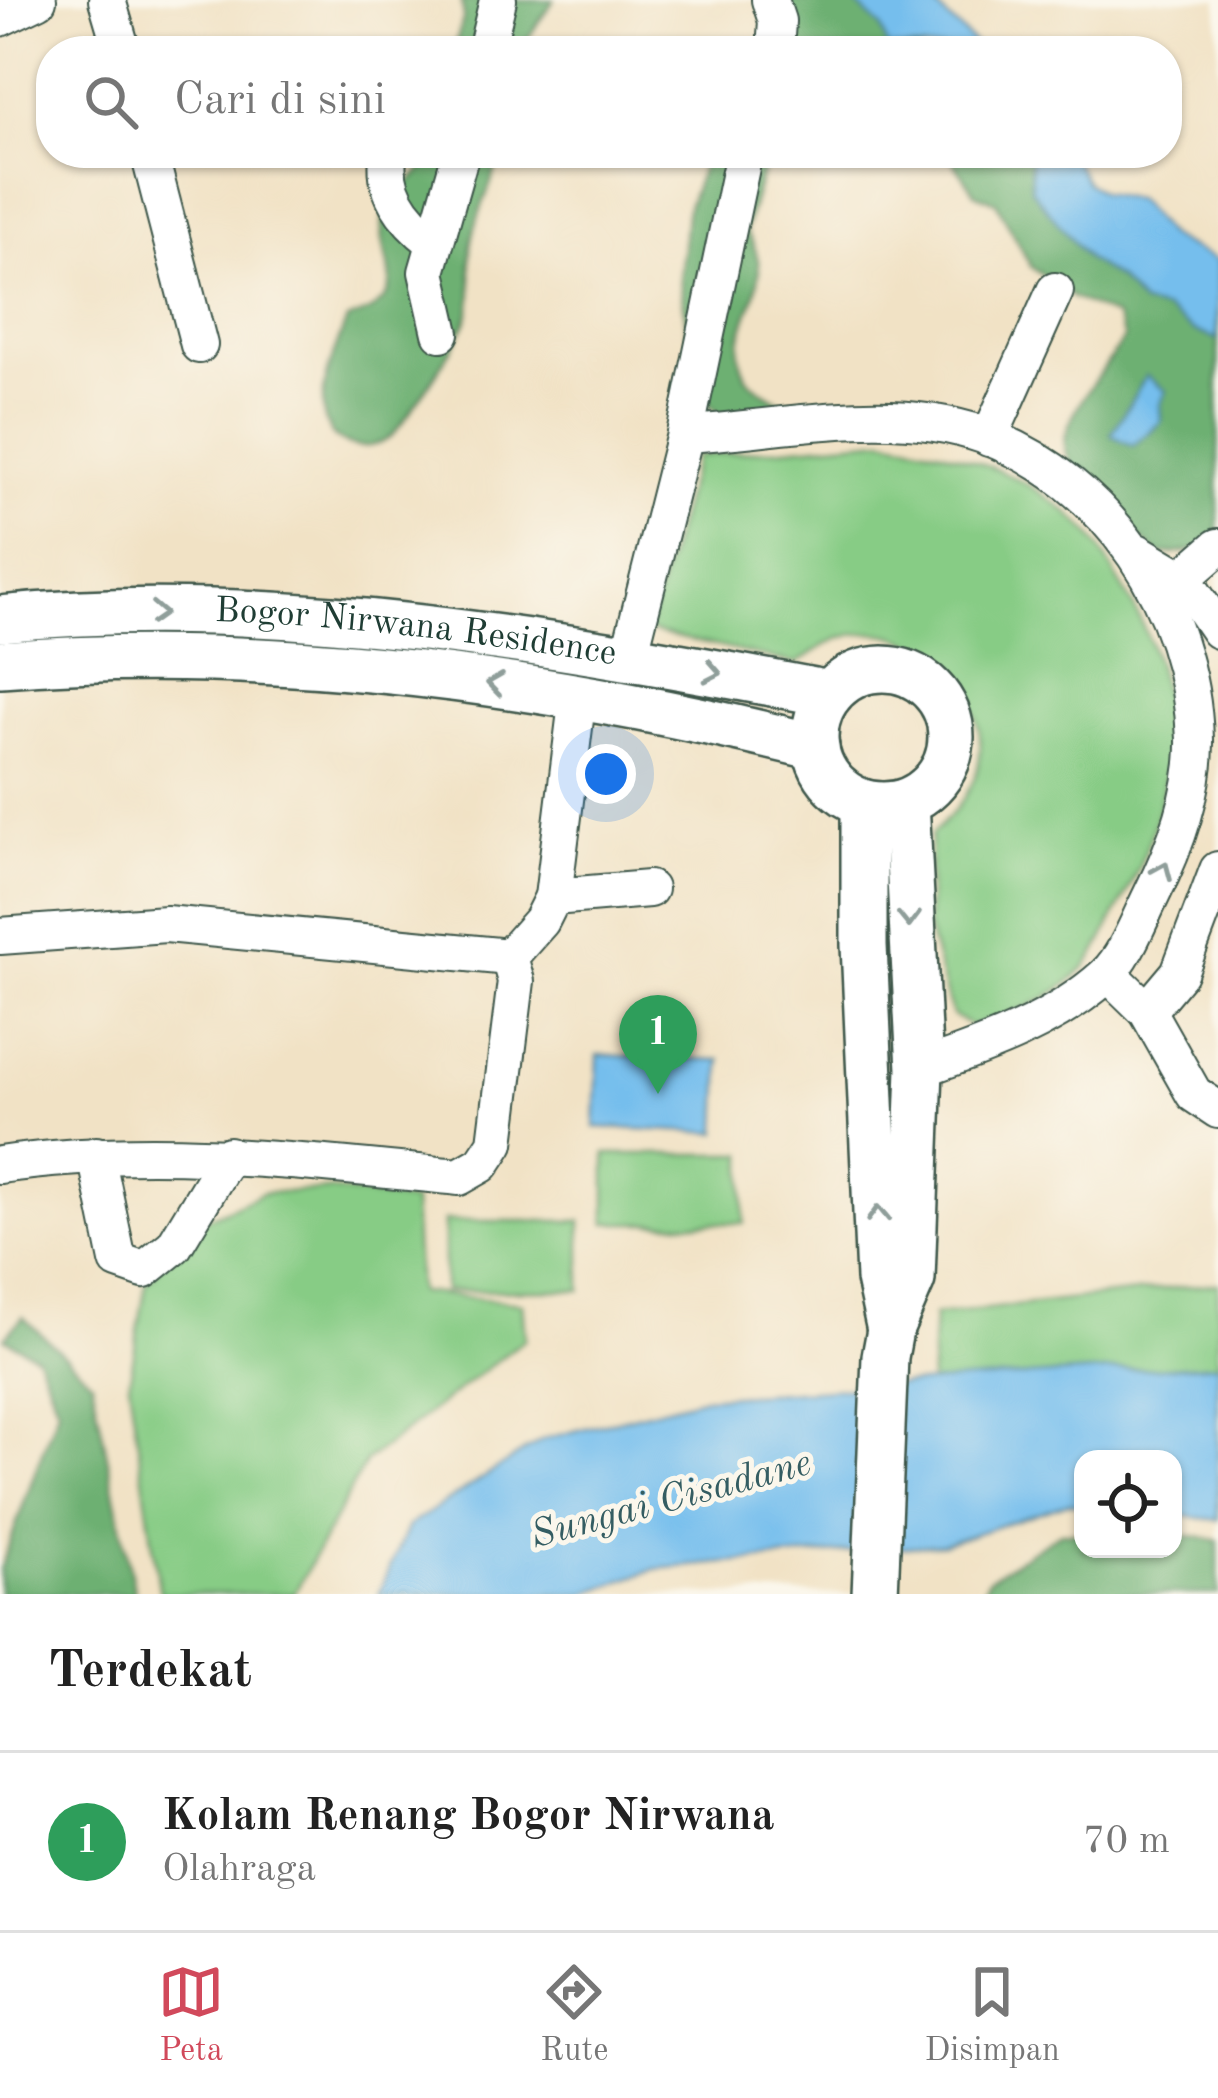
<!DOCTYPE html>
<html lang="id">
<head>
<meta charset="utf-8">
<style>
  body { margin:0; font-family:"Old Standard TT",serif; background:#f6f6f6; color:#222 }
  .controls { position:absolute; right:36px; bottom:36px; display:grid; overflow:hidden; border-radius:24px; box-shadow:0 3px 9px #0004 }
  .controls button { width:108px; height:108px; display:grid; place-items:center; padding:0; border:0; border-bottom:3px solid #e0e0e0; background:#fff; color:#222; font:60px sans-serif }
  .you { position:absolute; left:606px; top:774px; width:42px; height:42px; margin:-30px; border:9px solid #fff; border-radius:50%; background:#1a73e8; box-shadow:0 0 0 18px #1a73e833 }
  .badge { display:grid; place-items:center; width:78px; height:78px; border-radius:50%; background:#d1495b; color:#fff; font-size:39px; font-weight:700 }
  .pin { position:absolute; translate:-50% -99px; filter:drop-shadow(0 3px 6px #0008) }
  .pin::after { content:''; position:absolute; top:63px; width:42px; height:36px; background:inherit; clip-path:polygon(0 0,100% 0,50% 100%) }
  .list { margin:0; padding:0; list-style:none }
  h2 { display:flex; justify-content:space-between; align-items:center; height:156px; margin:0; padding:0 48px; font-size:51px }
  h2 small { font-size:39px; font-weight:400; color:#767676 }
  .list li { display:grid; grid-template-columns:78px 1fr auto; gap:36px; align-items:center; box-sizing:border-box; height:180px; padding:0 48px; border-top:3px solid #e0e0e0 }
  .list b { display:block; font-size:45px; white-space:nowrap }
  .list p { margin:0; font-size:39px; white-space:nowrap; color:#767676 }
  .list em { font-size:39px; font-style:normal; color:#767676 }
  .icon { flex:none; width:66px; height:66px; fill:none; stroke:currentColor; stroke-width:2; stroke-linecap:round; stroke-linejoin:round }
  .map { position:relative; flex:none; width:1218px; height:1594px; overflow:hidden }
  .search { position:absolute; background:#fff; box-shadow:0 3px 9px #0004; left:36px; right:36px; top:36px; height:132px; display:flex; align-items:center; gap:30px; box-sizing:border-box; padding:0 42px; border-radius:48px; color:#767676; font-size:45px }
  .sheet { height:336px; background:#fff }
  nav { display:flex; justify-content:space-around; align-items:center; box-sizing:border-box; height:168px; border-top:3px solid #e0e0e0; background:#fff; font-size:33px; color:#767676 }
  nav a { display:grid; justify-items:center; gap:6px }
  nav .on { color:#d1495b }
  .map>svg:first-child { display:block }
  .green { fill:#87cc85; stroke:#53845c; stroke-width:3 }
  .forest { fill:#6db072; stroke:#467653; stroke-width:3 }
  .water { fill:#74beed; stroke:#4a7e90; stroke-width:3 }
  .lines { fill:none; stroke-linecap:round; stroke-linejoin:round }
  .minor-casing { stroke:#3e564a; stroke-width:40 }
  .tertiary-casing { stroke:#3e564a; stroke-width:50 }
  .minor { stroke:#fff; stroke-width:36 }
  .tertiary { stroke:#fff; stroke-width:45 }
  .oneway { stroke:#8f9e9a }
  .labels { text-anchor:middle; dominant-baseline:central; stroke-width:10; stroke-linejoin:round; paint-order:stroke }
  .street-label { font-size:36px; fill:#1f3d34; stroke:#fbf7ec }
  .water-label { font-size:39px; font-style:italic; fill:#345d62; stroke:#fbf7ec }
</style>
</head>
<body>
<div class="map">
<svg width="1218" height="1594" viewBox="0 0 1218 1594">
  <rect width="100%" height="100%" fill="#fbf7ec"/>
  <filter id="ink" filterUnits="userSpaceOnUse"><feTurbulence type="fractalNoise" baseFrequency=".00833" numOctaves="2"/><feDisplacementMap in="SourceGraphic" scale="24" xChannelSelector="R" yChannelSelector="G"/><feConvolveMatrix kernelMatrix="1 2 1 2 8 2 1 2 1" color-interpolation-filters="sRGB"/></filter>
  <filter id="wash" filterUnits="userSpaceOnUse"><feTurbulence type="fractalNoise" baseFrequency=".004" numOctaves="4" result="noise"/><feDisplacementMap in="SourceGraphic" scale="48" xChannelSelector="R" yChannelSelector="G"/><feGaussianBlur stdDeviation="2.7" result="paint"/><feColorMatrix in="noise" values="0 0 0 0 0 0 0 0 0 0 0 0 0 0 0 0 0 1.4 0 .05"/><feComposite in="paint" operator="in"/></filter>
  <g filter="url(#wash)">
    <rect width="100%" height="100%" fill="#f1e2c5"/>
    <!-- green -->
    <g class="green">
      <path d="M884 439C957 450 1036 476 1088 532 1102 547 1111 569 1122 586 1189 696 1178 804 1116 913 1107 930 1098 954 1084 968 1057 998 1010 1016 972 1026L952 1015 927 927 931 835C951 816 971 795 978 767 995 694 919 615 844 637 828 641 810 655 796 664L648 631 696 456Z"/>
      <rect x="606" y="1154" width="138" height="69"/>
      <path d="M331 1190 413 1202 418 1292 522 1303 525 1339 366 1461 294 1594H160L129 1383 146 1284 199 1222 263 1193Z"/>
      <path d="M444 1221H581V1290L444 1291Z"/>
      <path d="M1218 1283V1368L930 1389 934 1315Z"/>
    </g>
    <!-- forest -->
    <g class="forest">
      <path d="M461 0H554L519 51H453L464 17Z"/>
      <path d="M765 0H872L919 51H765Z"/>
      <path d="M431 153H500C494 183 477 211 472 241 467 264 476 291 469 314 464 333 404 426 389 438 380 445 366 448 355 446 297 435 333 353 347 320 427 294 369 257 385 211 394 184 423 182 431 153Z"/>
      <path d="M707 153H768L745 230C786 289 721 325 745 373 755 393 780 398 795 413L722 417 695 391 680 279 686 212Z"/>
      <path d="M948 153H1041L1218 311V534C1202 551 1182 555 1159 554 1132 530 1054 474 1066 434 1075 402 1107 366 1124 338L1116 317 1073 298 1031 267 996 202 975 193Z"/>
      <path d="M23 1317 92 1381 135 1594H0V1570L58 1408 37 1356 4 1338Z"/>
      <path d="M1061 1532 1083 1533V1549H1173V1534L1218 1540V1594H981L988 1579Z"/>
    </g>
    <!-- water -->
    <g class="water">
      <path d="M852 0 930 1 982 51 888 48 881 27Z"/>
      <path d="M1030 153H1070L1087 183 1102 193 1136 199 1169 237 1218 261 1217 339 1194 331 1166 310 1142 305 1118 279 1088 260 1031 189Z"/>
      <path d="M1146 376 1166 391 1160 404 1161 422 1133 446 1111 435Z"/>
      <path d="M598 1055 721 1060 718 1133 595 1127Z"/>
      <path d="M1218 1364V1520L1173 1515V1459H1083V1505L1068 1503 944 1544 655 1569 584 1594H378L408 1526 544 1439 705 1397Z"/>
    </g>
  </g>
  <g filter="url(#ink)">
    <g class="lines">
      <!-- minor casing -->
      <g class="minor-casing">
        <g id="minor">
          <path d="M107 0 122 51"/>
          <path d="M770 0 777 21 775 51"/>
          <path d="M0 18 38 0"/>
          <path d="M486 51 498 0"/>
          <path d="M149 153 199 345"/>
          <path d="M389 153C381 190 405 220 433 241"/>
          <path d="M441 333 427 272 461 153"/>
          <path d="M685 434C784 429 889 402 983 435 1109 481 1191 607 1195 739 1196 791 1174 850 1151 896 1139 920 1126 956 1106 975 1053 1023 986 1046 920 1069"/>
          <path d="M989 438 1055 291"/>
          <path d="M1137 552 1184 580 1218 630"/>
          <path d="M1167 591 1218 547"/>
          <path d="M629 656 685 434 744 153"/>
          <path d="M553 897 578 695"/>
          <path d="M0 936 166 924 509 957"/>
          <path d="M509 957 541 921 553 897 649 889"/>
          <path d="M1108 973 1147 1011 1194 1094 1218 1110"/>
          <path d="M1147 1011 1179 973 1218 870"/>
          <path d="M96 1155 118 1261 144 1270 174 1246 229 1155"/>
          <path d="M0 1165C153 1143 306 1162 459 1177L482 1164 496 1143 516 981 509 957"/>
        </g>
      </g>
      <!-- tertiary casing -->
      <g class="tertiary-casing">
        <g id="tertiary">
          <path id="s1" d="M0 619C268 591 566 644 830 694"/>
          <path d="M0 664C274 643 550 681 816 747"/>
          <circle cx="883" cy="737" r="68"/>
          <path d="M864 803V945L879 1279 890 1330"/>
          <path d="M875 1594 885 1357 890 1330 912 1279 920 1069 906 802"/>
        </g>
      </g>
      <!-- minor -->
      <use href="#minor" class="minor"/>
      <!-- tertiary -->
      <use href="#tertiary" class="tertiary"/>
    </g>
    <!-- one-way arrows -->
    <defs><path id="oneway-chevron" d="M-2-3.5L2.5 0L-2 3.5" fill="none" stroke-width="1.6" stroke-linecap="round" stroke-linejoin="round" transform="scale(3)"/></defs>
    <g class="oneway">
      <use href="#oneway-chevron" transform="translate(158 613) rotate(3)"/>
      <use href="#oneway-chevron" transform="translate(713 672) rotate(11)"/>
      <use href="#oneway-chevron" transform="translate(495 684) rotate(-172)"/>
      <use href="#oneway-chevron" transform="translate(1163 870) rotate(-67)"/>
      <use href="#oneway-chevron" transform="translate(909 919) rotate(89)"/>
      <use href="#oneway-chevron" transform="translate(878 1214) rotate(-92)"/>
    </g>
  </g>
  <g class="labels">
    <!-- street labels -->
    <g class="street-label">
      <text stroke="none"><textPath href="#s1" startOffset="417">Bogor Nirwana Residence</textPath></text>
    </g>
    <!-- water labels -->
    <g class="water-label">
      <text transform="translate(671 1500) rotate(-15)">Sungai Cisadane</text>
    </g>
  </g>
</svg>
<div class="controls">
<button><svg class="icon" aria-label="locate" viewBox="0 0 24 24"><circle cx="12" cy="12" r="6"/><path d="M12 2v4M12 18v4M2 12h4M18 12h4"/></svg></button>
</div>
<div class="you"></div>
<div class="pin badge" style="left:658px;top:1094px;background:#2e9e5b">1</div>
<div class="search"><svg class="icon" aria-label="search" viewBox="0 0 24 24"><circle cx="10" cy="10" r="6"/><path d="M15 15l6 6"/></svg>Cari di sini</div>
</div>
<section class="sheet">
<h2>Terdekat<small></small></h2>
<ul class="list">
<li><span class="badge" style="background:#2e9e5b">1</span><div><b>Kolam Renang Bogor Nirwana</b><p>Olahraga</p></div><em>70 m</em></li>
</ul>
</section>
<nav>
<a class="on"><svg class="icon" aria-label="map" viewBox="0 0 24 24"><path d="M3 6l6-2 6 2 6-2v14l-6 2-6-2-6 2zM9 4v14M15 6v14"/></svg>Peta</a>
<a><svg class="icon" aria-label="directions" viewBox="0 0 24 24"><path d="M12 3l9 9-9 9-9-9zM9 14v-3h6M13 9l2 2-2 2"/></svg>Rute</a>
<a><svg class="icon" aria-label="saved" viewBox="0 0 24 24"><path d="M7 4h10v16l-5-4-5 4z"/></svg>Disimpan</a>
</nav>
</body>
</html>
